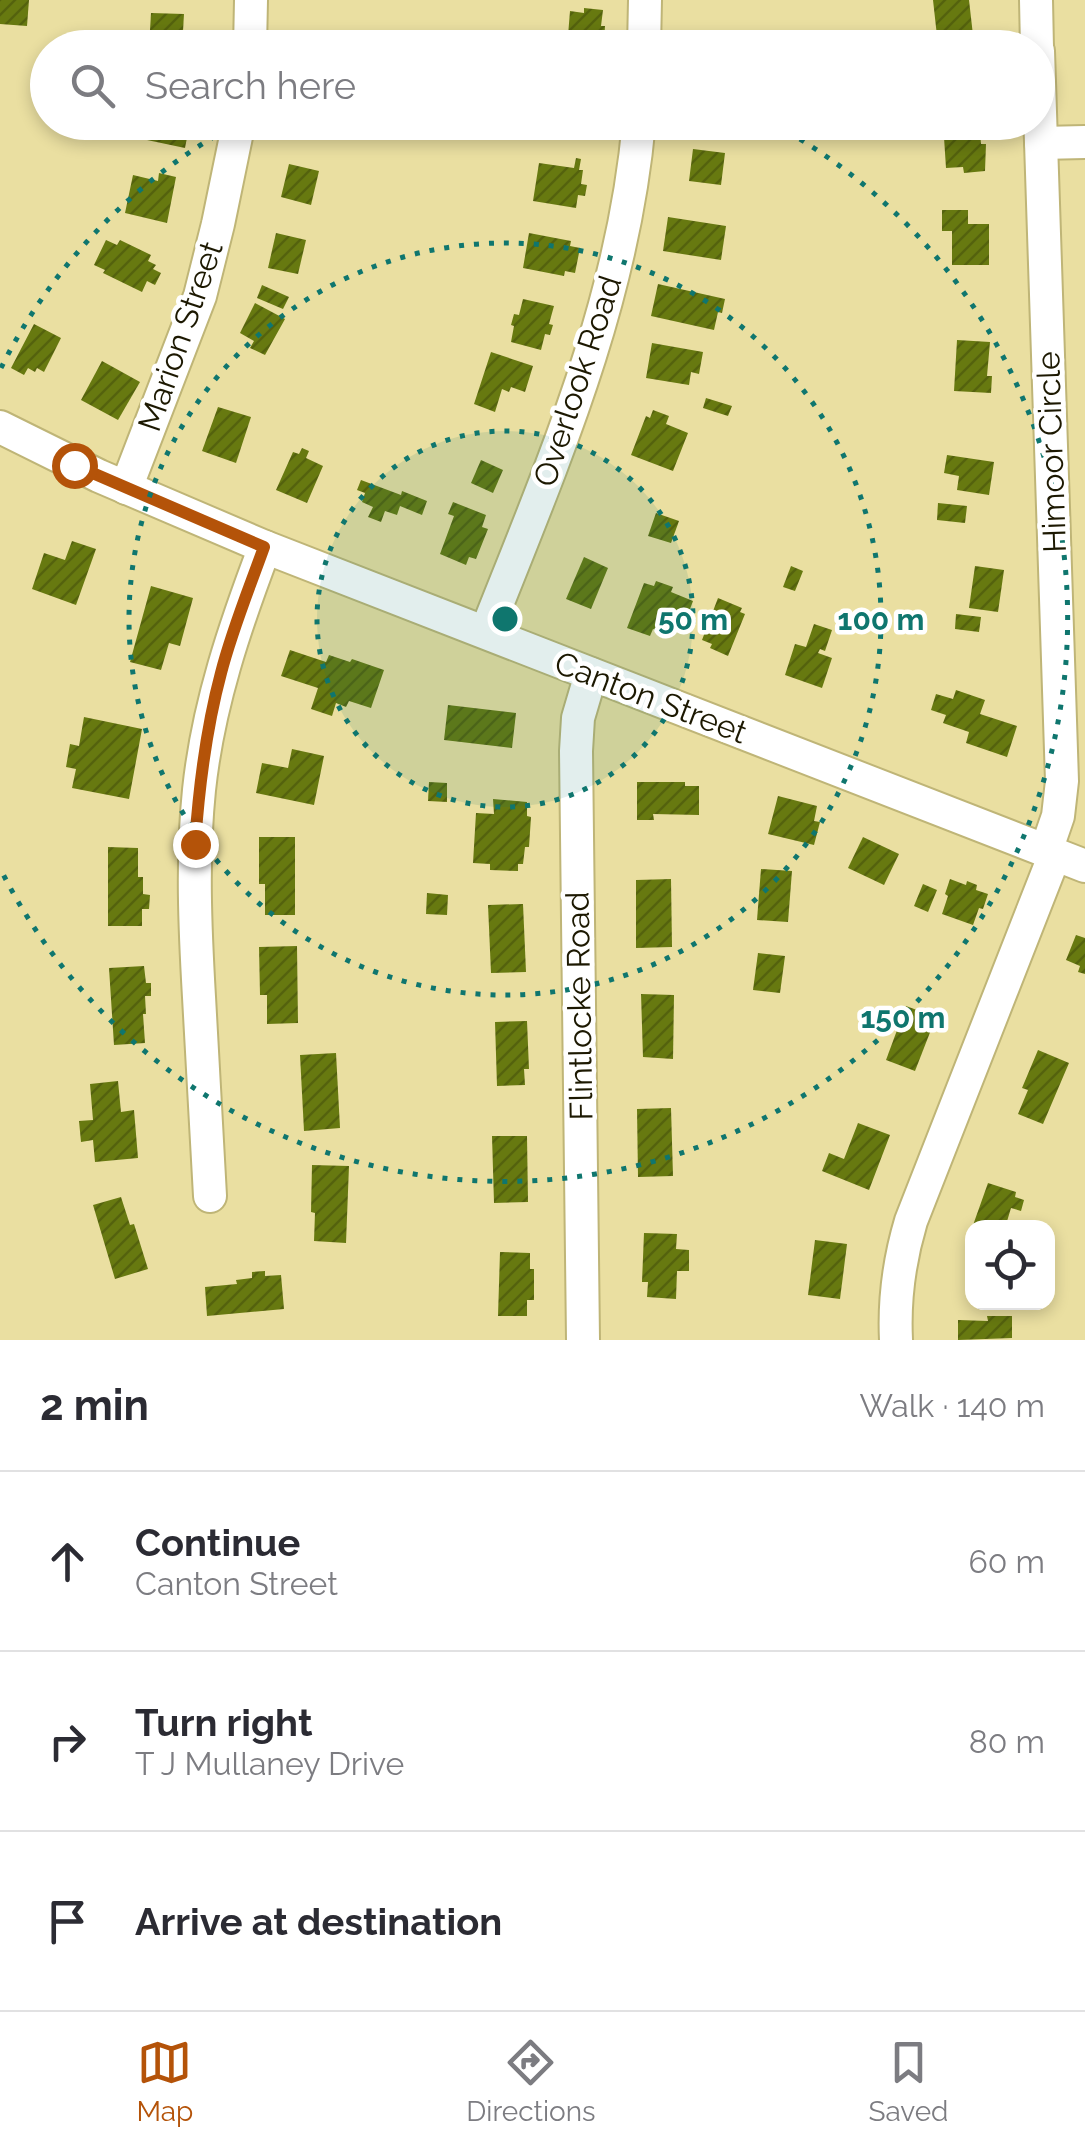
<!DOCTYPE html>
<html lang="en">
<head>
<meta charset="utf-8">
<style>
  body { margin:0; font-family:Raleway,sans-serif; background:#f7f7f7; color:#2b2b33 }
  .controls { position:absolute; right:30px; bottom:30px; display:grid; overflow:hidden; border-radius:20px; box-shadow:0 5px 15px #0003 }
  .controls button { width:90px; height:90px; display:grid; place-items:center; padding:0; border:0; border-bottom:2px solid #e1e1e2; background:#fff; color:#2b2b33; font:50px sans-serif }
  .stop { position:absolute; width:30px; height:30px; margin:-22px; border:8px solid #b45309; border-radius:50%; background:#fff }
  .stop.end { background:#b45309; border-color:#fff; box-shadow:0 2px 10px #0008 }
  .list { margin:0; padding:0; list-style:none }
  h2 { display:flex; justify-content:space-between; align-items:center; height:130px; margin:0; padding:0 40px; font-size:42px }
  h2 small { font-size:32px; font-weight:400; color:#7c7c81 }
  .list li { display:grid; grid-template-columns:65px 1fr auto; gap:30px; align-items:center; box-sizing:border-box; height:180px; padding:0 40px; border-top:2px solid #e1e1e2 }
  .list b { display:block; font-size:38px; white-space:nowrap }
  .list p { margin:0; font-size:32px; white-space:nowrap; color:#7c7c81 }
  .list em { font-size:32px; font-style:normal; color:#7c7c81 }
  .icon { flex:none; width:55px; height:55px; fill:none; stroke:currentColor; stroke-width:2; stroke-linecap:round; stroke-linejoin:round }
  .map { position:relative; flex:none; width:1085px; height:1340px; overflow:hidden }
  .search { position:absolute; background:#fff; box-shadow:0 5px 15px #0003; left:30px; right:30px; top:30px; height:110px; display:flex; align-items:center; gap:25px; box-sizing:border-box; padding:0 35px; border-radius:55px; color:#7c7c81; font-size:38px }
  .sheet { height:670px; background:#fff }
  nav { display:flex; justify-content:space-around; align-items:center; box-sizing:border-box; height:140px; border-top:2px solid #e1e1e2; background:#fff; font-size:28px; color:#7c7c81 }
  nav a { display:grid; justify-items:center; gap:5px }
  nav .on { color:#b45309 }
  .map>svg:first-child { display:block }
  .building { fill:url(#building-hatch) }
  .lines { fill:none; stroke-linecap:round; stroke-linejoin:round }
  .minor-casing { stroke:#bfb577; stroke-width:36 }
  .minor { stroke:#fff; stroke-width:32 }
  .route { stroke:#b45309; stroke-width:12 }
  .ring { fill:none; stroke:#0f766e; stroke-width:5; stroke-dasharray:5 10 }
  .labels { text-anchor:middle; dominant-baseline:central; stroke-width:9; stroke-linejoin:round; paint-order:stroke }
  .street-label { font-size:32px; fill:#1c1801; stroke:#fff }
  .centre { fill:#0f766e; stroke:#fff; stroke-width:5 }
  .ring-label { font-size:30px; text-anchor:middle; font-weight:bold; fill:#0f766e; stroke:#fff; stroke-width:9; stroke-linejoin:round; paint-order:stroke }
</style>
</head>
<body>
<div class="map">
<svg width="1085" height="1340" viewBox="0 0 1085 1340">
  <defs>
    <pattern id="building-hatch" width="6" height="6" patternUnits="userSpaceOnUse" patternTransform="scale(2.5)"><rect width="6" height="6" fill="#677910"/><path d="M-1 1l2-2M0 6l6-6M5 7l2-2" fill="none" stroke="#54620d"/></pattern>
  </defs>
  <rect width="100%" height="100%" fill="#eadfa1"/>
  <!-- building -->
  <g class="building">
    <path d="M0 0H29L27 26 0 24Z"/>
    <path d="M933 0H969L974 44 957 48H924L923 38 937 36Z"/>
    <path d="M584 8 603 10 601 26H605L604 42H600L599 48H567L570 11 584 13Z"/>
    <path d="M151 13 184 14 182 48H149Z"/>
    <path d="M150 122H190L185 148 147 140Z"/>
    <path d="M943 122H960L961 132 980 131 981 144H986L985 171 964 173 963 167 946 168Z"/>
    <path d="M693 149 725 153 721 185 689 181Z"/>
    <path d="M576 158 581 159 579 170H583L581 184 587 185 585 196 578 195 576 208 533 201 539 163 574 168Z"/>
    <path d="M289 164 319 171 311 205 281 197Z"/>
    <path d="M159 173 176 177 167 223 125 213 133 175 158 181Z"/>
    <path d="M942 210H968V224H989V265H952V231H942Z"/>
    <path d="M668 217 726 226 721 260 663 251Z"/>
    <path d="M276 233 306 240 298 274 268 268Z"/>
    <path d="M529 233 571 241 570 246 580 248 575 273 565 271 564 276 523 268Z"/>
    <path d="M106 240 117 245 120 240 151 255 148 261 156 265 153 269 161 273 155 285 147 281 142 292 103 273 105 270 94 265Z"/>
    <path d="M658 284 725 299 722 313 718 312 714 330 651 316Z"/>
    <path d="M262 285 289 297 283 309 257 298Z"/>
    <path d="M523 299 554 306 549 324 553 325 550 335 545 334 541 350 511 342 514 326 511 325 514 314 519 315Z"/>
    <path d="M255 303 285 319 265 355 250 348 254 341 240 333Z"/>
    <path d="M34 324 61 338 44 372 37 368 35 372 28 368 24 375 11 368Z"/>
    <path d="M957 340 990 342 987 376H992L991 393 954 391Z"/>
    <path d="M652 343 703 352 699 374 691 372 689 385 646 378Z"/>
    <path d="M491 352 533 366 525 392 511 387 509 392 502 389 495 412 474 404Z"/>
    <path d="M102 361 140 382 118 420 81 400Z"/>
    <path d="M706 398 732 406 728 416 703 408Z"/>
    <path d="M218 407 251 417 236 463 202 451Z"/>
    <path d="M653 410 669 416 666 424 688 433 673 471 631 455 646 416 650 418Z"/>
    <path d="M302 448 309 451 306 458 323 466 307 503 276 490 293 452 299 454Z"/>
    <path d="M947 455 994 462 989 495 957 490 959 476 944 473Z"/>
    <path d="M481 460 503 470 493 493 471 483Z"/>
    <path d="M361 480 401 495 402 491 427 501 422 515 400 506 397 515 385 511 381 522 368 517 373 507 362 502 365 493 357 490Z"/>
    <path d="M453 502 486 515 482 527 488 529 476 559 469 557 466 565 440 554 454 516 448 514Z"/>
    <path d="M938 503 967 506 965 523 937 520Z"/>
    <path d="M656 513 679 521 671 543 648 536Z"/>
    <path d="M72 541 96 549 76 605 32 589 44 553 65 560Z"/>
    <path d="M584 557 608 568 591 609 566 599Z"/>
    <path d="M791 566 803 571 795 591 783 587Z"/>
    <path d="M975 566 1004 570 998 612 969 608Z"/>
    <path d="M656 581 673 587 671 592 693 601 687 617 675 613 667 634 653 629 650 636 627 628 644 583 654 586Z"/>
    <path d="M151 586 193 598 180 646 169 643 161 670 130 662Z"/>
    <path d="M718 598 742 608 740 612 745 614 728 656 710 648 712 644 702 640Z"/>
    <path d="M956 614 981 617 979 632 955 629Z"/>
    <path d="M814 624 832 630 825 651 820 649 818 653 832 658 822 688 785 675 795 644 806 647Z"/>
    <path d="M290 650 326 662 329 655 350 662 352 659 384 670 371 708 349 701 346 707 336 703 332 716 311 709 318 688 281 676Z"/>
    <path d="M956 690 985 700 980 714 1017 726 1007 757 966 743 969 732 943 723 946 715 931 710 936 694 953 699Z"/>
    <path d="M448 705 516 713 512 748 444 740Z"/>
    <path d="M84 717 142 729 129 799 72 788 76 769 66 767 70 744 79 746Z"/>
    <path d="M292 749 324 756 314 805 256 793 262 763 288 768Z"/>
    <path d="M429 782 447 783V802L428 801Z"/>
    <path d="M637 782H685V786H699V815L653 814 654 820H637Z"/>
    <path d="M778 796 817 806 814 821 820 822 814 845 768 834Z"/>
    <path d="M493 799 527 802V816L531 817 529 847H525L523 864H518V871L490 870V864L473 863 476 813 494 814Z"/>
    <path d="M259 837H295V915H265V884H259Z"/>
    <path d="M863 837 899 854 884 885 848 868Z"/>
    <path d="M108 847 138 848V877H143V894L150 895 149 909H142V926H108Z"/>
    <path d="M761 869 792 871 788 922 757 920Z"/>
    <path d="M671 879 672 947 636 948V880Z"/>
    <path d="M950 879 966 885 967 881 977 885 976 890 988 894 983 909 979 908 973 925 942 914 948 896 945 894Z"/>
    <path d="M923 884 937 890 928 912 914 906Z"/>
    <path d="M427 893 448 895 447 915 426 914Z"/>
    <path d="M523 904 526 972 491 973 488 905Z"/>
    <path d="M1076 935 1085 938V974L1078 972 1080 966 1066 960Z"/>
    <path d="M297 946 298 1023 267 1024V995H260L259 947Z"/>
    <path d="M758 953 785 956 780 993 753 990Z"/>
    <path d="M144 966 146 983H151V996H145L146 1014H143L145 1043 114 1045 109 968Z"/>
    <path d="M641 994 674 995 673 1059 643 1057Z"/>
    <path d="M906 1006 936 1017 915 1071 886 1060Z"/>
    <path d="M527 1021 529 1069H524L525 1085 497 1086 495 1022Z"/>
    <path d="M1038 1050 1069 1063 1043 1124 1018 1114 1028 1090 1022 1088Z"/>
    <path d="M336 1053 340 1128 304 1131 300 1055Z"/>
    <path d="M118 1081 121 1112 134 1110 138 1158 95 1162 93 1140 81 1142 79 1121 93 1120 90 1084Z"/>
    <path d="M671 1108 673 1176 638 1177 637 1109Z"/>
    <path d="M858 1123 890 1135 869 1190 822 1171 829 1153 844 1159Z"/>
    <path d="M492 1136H527L528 1202 494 1203Z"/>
    <path d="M312 1165 349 1166 346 1243 314 1241 315 1213 311 1212Z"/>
    <path d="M988 1183 1016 1192 1015 1197 1024 1200 1021 1211 1011 1208 1005 1228H972Z"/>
    <path d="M121 1197 130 1225 134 1224 148 1269 115 1279 93 1205Z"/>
    <path d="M644 1233 677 1234 676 1249 689 1250V1271H677L676 1299 647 1297 648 1282H642Z"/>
    <path d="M815 1240 847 1244 840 1299 808 1295Z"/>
    <path d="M500 1252 530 1253V1269H534V1300H527V1316H498Z"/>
    <path d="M265 1271V1276L281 1275 284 1309 207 1316 205 1287 237 1284 236 1280 252 1278V1272Z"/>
    <path d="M987 1316H1012V1338L958 1340V1320L988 1321Z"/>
  </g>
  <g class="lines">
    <!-- minor casing -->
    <g class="minor-casing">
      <g id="minor">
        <path d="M1036 0 1037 48"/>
        <path d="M250 48 251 0"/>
        <path d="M644 48 645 0"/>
        <path d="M1038 51 1062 781 1058 816 1046 851"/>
        <path d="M1041 143 1085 142"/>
        <path d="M0 427 99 476 265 547 1085 866"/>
        <path d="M126 488 200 296 218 224 239 122"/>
        <path d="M486 632C552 465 623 304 639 122"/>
        <path d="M210 1196C206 1130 203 1063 199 997 195 928 192 859 199 790 208 705 235 626 265 547"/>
        <path d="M583 1340 576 751 578 718 591 674"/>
        <path d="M896 1340C894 1299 899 1261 911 1221L1055 854"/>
      </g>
    </g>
    <!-- minor -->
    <use href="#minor" class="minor"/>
  </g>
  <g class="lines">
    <!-- route -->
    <path class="route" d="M74 465 264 547C249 589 232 630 221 673 206 729 199 786 195 844"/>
  </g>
  <!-- distance rings -->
  <circle cx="505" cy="619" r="188" fill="#0f766e" fill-opacity=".12"/>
  <g class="ring">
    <circle cx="505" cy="619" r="188"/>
    <circle cx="505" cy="619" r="376"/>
    <path d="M1 368A563 563 0 0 1 236 124M774 124A563 563 0 1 1 1 870"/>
  </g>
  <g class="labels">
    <!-- street labels -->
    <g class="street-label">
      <text transform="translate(180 336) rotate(-71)">Marion Street</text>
      <text transform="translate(577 381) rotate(-72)">Overlook Road</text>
      <text transform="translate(1051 452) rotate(-92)">Himoor Circle</text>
      <text transform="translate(651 697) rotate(21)">Canton Street</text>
      <text transform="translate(579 1006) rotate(-91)">Flintlocke Road</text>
    </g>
  </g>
  <circle cx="505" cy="619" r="15" class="centre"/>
  <g class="ring-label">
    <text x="693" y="630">50 m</text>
    <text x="881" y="630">100 m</text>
    <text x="903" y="1028">150 m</text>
  </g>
</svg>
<div class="controls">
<button><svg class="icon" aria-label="locate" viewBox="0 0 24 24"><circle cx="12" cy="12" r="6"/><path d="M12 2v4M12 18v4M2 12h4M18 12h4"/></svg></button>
</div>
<div class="stop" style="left:74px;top:465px"></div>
<div class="stop end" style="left:195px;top:844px"></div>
<div class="search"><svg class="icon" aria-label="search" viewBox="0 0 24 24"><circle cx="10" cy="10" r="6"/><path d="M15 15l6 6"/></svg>Search here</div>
</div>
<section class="sheet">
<h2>2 min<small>Walk · 140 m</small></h2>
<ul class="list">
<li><svg class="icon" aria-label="ahead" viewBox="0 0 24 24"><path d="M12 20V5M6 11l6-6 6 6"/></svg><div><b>Continue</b><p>Canton Street</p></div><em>60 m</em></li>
<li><svg class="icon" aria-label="right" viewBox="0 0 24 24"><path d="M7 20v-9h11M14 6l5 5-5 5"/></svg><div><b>Turn right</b><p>T J Mullaney Drive</p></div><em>80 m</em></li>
<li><svg class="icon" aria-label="arrive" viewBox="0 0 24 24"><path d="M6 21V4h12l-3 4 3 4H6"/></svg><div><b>Arrive at destination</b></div></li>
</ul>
</section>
<nav>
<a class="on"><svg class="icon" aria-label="map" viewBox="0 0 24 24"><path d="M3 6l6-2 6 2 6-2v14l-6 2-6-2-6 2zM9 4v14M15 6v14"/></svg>Map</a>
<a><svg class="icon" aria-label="directions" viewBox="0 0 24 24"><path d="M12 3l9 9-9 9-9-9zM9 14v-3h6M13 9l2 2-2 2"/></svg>Directions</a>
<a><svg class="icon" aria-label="saved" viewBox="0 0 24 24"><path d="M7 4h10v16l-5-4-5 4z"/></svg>Saved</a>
</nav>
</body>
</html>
